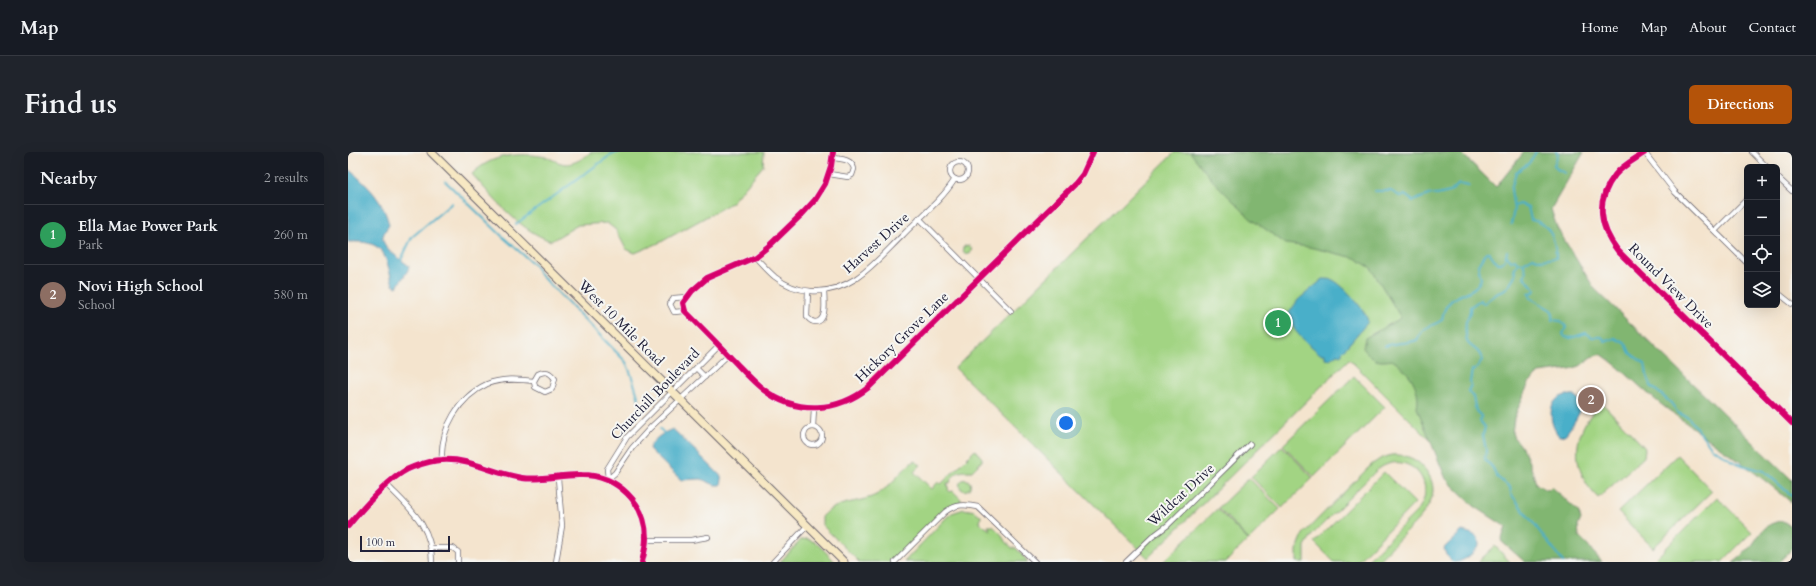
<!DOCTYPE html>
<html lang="en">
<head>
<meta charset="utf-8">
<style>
  body { margin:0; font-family:Cardo,serif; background:#20242c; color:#f1f3f6 }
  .controls { position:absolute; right:12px; top:12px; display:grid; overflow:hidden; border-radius:6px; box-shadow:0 4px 16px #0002 }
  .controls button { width:36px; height:36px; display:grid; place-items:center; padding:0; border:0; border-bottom:1px solid #363941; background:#171b24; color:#f1f3f6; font:20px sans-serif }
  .scale { position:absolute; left:12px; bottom:10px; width:90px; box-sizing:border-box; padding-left:4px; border:2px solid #22223b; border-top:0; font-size:11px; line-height:14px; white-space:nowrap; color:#22223b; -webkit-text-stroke:3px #f6f6f2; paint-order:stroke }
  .you { position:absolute; left:718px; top:271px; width:14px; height:14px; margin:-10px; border:3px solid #fff; border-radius:50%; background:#1a73e8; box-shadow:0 0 0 6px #1a73e833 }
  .badge { display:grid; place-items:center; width:26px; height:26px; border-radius:50%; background:#b45309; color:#fff; font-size:13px; font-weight:700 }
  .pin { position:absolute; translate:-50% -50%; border:2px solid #fff; box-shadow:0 1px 4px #0006 }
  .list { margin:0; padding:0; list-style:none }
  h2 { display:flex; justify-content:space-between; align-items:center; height:52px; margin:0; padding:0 16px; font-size:17px }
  h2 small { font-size:13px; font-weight:400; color:#9ea1a6 }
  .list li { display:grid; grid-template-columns:26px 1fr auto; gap:12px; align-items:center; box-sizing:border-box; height:60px; padding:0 16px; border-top:1px solid #363941 }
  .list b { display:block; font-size:15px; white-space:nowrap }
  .list p { margin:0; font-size:13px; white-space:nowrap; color:#9ea1a6 }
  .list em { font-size:13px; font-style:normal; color:#9ea1a6 }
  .icon { flex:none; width:22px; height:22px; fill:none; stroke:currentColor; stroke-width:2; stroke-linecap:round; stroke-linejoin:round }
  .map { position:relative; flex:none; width:1444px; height:410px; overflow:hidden; border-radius:6px }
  header { display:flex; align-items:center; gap:24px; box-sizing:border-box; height:56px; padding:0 20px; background:#171b24; border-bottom:1px solid #363941 }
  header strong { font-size:19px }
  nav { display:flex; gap:22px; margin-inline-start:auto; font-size:14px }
  .intro { display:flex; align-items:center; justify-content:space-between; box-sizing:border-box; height:96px; padding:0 24px }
  h1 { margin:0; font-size:28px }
  .button { padding:10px 18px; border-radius:6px; background:#b45309; color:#fff; font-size:14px; font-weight:700 }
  main { display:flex; gap:24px; padding:0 24px }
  aside { flex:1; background:#171b24; border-radius:6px; box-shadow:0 4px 16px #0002 }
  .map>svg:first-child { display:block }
  .green { fill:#a2d483; stroke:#627b5f }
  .forest { fill:#81b671; stroke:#526c56 }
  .water { fill:#4aafc9; stroke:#366882 }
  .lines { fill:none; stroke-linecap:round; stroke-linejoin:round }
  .stream { stroke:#4aafc9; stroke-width:2 }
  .minor-casing { stroke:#6c666e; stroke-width:6 }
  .secondary-casing { stroke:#6c666e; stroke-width:9 }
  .minor { stroke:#fff; stroke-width:4.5 }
  .secondary { stroke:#f7e8c3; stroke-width:7 }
  .cycleway-casing { stroke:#f6f6f2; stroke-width:8 }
  .cycleway { stroke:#d6006c; stroke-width:6 }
  .labels { text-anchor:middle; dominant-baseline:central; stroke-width:4; stroke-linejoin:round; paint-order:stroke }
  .street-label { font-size:14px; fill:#22223b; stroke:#f6f6f2 }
</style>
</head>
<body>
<header>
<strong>Map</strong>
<nav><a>Home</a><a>Map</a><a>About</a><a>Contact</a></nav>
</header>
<div class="intro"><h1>Find us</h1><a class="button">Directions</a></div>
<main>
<aside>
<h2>Nearby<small>2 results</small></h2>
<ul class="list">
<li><span class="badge" style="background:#2e9e5b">1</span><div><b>Ella Mae Power Park</b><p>Park</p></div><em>260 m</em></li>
<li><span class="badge" style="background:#8d6e63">2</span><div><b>Novi High School</b><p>School</p></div><em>580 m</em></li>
</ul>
</aside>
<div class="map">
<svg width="1444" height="410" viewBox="0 0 1444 410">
  <rect width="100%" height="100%" fill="#f6f6f2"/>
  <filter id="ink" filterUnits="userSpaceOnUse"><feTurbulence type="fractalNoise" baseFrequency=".025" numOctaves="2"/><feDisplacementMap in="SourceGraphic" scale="8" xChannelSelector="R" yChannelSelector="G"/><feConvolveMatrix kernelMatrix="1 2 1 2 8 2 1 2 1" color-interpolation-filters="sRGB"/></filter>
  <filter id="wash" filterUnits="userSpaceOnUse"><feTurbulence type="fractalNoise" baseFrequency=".012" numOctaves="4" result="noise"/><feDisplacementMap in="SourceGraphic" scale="16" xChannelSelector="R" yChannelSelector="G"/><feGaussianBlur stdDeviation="0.9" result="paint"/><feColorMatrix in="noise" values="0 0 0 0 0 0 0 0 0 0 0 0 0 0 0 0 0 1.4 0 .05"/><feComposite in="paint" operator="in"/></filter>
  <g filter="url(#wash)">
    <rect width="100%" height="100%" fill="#f4e4ce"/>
    <!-- green -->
    <g class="green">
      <path d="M243 0H416L415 14 383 51 313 90 287 101 278 97 268 78 259 71 230 73 203 89C171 78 146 47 124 22 144 2 172 0 198 5 204 7 212 12 219 12 228 11 236 6 243 0Z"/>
      <path d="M827 0H1112L1148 35 1083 289 1001 207 800 406 607 216Z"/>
      <circle cx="619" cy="98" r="4.5"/>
      <path d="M1006 224 1037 255 966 325 935 293Z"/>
      <path d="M1254 251 1297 296 1296 305 1250 346C1221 317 1223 278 1254 251Z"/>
      <path d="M934 294 965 326 934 356 903 325Z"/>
      <path d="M627 298 634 306V309L624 319C613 319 606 319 602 331H599L601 340 605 339 613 347V350L594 359 544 410H511L474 373V365C488 348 510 352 528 343 544 334 552 319 566 309L573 313 566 320 584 337 590 330 593 332Z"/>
      <path d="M1043 303C1056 302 1068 306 1076 316 1098 342 1075 363 1057 381 1048 391 1038 400 1029 410H1018L1069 359C1093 330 1057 294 1028 319L964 383 957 394V410H949V398L955 382 1023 313 1032 307Z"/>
      <path d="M1329 303 1364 339 1305 396 1270 360Z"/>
      <path d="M1036 320 1067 351 1009 410H986L966 390Z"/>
      <path d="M901 326 932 357 901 388 870 356Z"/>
      <circle cx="617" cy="333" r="5.5"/>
      <path d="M1369 345 1404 380 1374 410H1304Z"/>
      <path d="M616 357 627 359 633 364 632 371 643 379 640 374H645L654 383 655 386 664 396H668L680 410H556L599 365 604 361Z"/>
      <path d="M869 357 900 388 878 410H815Z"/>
      <path d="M458 387C469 388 479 402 487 410H432L453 388Z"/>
      <path d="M1147 394 1162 410H1130Z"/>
    </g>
    <!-- forest -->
    <g class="forest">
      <path d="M842 0H1112L1148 35 1176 0H1236L1203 57 1209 76 1246 136 1444 328V351C1403 315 1357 286 1314 253 1293 237 1275 217 1253 202L1244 205 1232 214 1222 217 1191 221 1181 231 1166 266 1164 281 1166 286C1176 293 1185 320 1188 332L1199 338 1204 335 1230 359 1233 367 1230 374 1231 384 1254 410H1177L1153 389 1158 375 1126 354 1098 327 1069 256C1073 235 1061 219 1044 208 1028 211 1025 208 1015 196L1017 186 1053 166 1023 116 1007 106 961 95 938 92 903 67 864 28Z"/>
      <path d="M1435 369 1444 375V397L1431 410H1385C1390 406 1397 401 1402 396 1413 382 1415 371 1435 369Z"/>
    </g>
    <!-- water -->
    <g class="water">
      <path d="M0 17C19 32 36 49 41 73 39 77 36 80 35 84 32 95 54 108 61 114L60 118 49 135 45 133C37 102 37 88 0 90Z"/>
      <path d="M975 127C978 127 982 127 985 128 995 133 1019 159 1020 170L994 200V203L989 202 982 207 977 206V202H972C964 194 941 179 944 167L941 161 950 148Z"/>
      <path d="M1218 243C1220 243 1225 243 1228 245 1241 253 1223 275 1217 283L1211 284C1203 275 1199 256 1209 247 1211 245 1215 244 1218 243Z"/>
      <path d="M325 277 372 323 374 328 373 333H367L353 327 333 328 302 298 301 296C305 287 316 280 325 277Z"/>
      <path d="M1114 379C1123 381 1132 383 1131 394 1123 403 1117 410 1105 410L1098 403 1096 396Z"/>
    </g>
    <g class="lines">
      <!-- stream -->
      <g class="stream">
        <path d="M1208 0 1210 2 1206 14 1209 17 1217 21"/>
        <path d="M97 29 155 85 188 114 190 120 277 209C282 215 291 248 294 258"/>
        <path d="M1027 39H1043L1053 45 1057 43 1065 49 1083 42 1089 43 1102 40 1111 32 1121 34"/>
        <path d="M1166 54 1171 52 1180 55 1183 68C1202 70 1208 89 1208 106L1192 108 1185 105 1175 111 1169 110 1170 112 1167 115 1166 119H1168C1161 144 1149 136 1136 152L1132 148 1122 155C1123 162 1120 163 1118 170 1117 174 1118 185 1119 189 1120 195 1132 196 1134 208L1127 218H1124L1122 230 1123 233 1120 239 1125 245 1128 259 1133 264 1132 269 1137 275 1135 283 1138 298 1137 307 1145 316 1149 325 1162 335 1163 342 1215 410"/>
        <path d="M168 72 264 2 272 0"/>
        <path d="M1163 72 1166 58 1163 37 1168 20 1181 11 1188 0"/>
        <path d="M1159 104 1163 109 1167 107 1169 110"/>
        <path d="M53 108 64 85 104 51"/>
        <path d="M1175 111 1178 120 1176 125 1187 137 1186 140 1181 141 1183 146 1203 158 1205 161 1204 168 1213 169 1218 175 1215 182 1217 185 1223 186 1238 181 1244 185H1254L1257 190 1267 186 1278 192 1282 201 1297 212 1299 223 1303 234 1323 251 1330 261 1340 265 1364 296 1390 312 1416 319 1444 344"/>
        <path d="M1037 194C1048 190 1059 192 1069 188 1078 170 1081 177 1094 168 1098 137 1125 147 1133 127L1130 113 1138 100H1141L1149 111H1152L1157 108 1159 99"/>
        <path d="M312 277 316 281"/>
      </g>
    </g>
  </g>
  <g filter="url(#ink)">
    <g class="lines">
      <!-- minor casing -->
      <g class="minor-casing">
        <g id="minor">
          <path d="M485 0 483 14 477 32 467 48 456 60 422 93 407 105 359 126 344 139 335 151 337 159 340 162C355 177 369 191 383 206 394 217 404 229 416 238 449 263 490 260 521 235L727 32 735 22 745 0"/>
          <path d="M1296 0 1327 40 1399 111"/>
          <path d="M1404 0 1419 15"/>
          <path d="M1296 1C1287 7 1274 14 1267 23 1247 49 1251 74 1270 99L1444 271"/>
          <circle cx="611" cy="19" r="9"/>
          <path d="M481 22 500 25 504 23 506 17C504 7 493 7 485 6"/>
          <path d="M1429 25 1444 39"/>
          <path d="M571 66 663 159"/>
          <path d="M1367 79 1399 47"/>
          <path d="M407 105C414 112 420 119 427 125 437 133 450 138 463 139 504 142 528 109 555 83 572 65 594 48 607 27"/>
          <path d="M460 139 459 165C461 167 463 170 467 170 480 170 476 147 476 139"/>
          <path d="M1429 140 1444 152"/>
          <path d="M337 159 326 160 322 152 326 146 338 145"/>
          <path d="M371 193 279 285 259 317 260 327 267 321 284 296 302 276 380 203"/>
          <path d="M348 216 357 225"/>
          <circle cx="465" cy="284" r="9"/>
          <path d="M465 275 466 256"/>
          <path d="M94 308C92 277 111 245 139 232 154 226 170 227 186 229L187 235 197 240 204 237 207 227C202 220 198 218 190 222L186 229"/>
          <path d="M39 333C62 357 84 373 84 410"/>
          <path d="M0 374C14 357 44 322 65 315 73 312 85 308 94 308 121 306 147 322 174 326 194 329 214 322 234 323 269 323 298 351 298 386 298 394 296 402 294 410"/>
          <path d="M298 388H343L360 385"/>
          <path d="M83 396H105L110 400V410"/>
          <path d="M208 410 214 374 210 326"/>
          <path d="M425 410 459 374"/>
          <path d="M547 410 597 360C608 352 617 352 630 355L687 410"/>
          <path d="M778 410 804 385 820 373 902 292"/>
        </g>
      </g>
      <!-- secondary casing -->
      <g class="secondary-casing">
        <path id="secondary" d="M83 0 496 410"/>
      </g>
      <!-- minor -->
      <use href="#minor" class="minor"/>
      <!-- secondary -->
      <use href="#secondary" class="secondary"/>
      <!-- cycleway casing -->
      <g class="cycleway-casing">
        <g id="cycleway">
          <path d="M485 0 483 14 477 32 467 48 456 60 422 93 407 105 359 126 344 139 335 151 337 159 340 162C355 177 369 191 383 206 394 217 404 229 416 238 449 263 490 260 521 235L727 32 735 22 745 0"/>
          <path d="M1296 1C1287 7 1274 14 1267 23 1247 49 1251 74 1270 99L1444 271"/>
          <path d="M0 374C14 357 44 322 65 315 73 312 85 308 94 308 121 306 147 322 174 326 194 329 214 322 234 323 269 323 298 351 298 386 298 394 296 402 294 410"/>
        </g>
      </g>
      <!-- cycleway -->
      <use href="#cycleway" class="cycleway"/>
    </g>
  </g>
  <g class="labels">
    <!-- street labels -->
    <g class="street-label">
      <text transform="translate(528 91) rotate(-42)">Harvest Drive</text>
      <text transform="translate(1323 134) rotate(45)">Round View Drive</text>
      <text transform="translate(273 171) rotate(45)">West 10 Mile Road</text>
      <text transform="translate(554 185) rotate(-44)">Hickory Grove Lane</text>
      <text transform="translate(307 242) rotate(-46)">Churchill Boulevard</text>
      <text transform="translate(833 343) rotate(-43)">Wildcat Drive</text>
    </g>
  </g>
</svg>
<div class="controls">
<button>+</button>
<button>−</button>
<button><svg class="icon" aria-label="locate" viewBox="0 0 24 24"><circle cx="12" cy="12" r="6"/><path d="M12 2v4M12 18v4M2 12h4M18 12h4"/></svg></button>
<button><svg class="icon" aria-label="layers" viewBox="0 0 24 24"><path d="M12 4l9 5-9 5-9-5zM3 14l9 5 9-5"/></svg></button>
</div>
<div class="scale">100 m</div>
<div class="you"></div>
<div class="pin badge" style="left:930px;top:171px;background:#2e9e5b">1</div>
<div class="pin badge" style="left:1243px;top:248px;background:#8d6e63">2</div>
</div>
</main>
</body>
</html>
